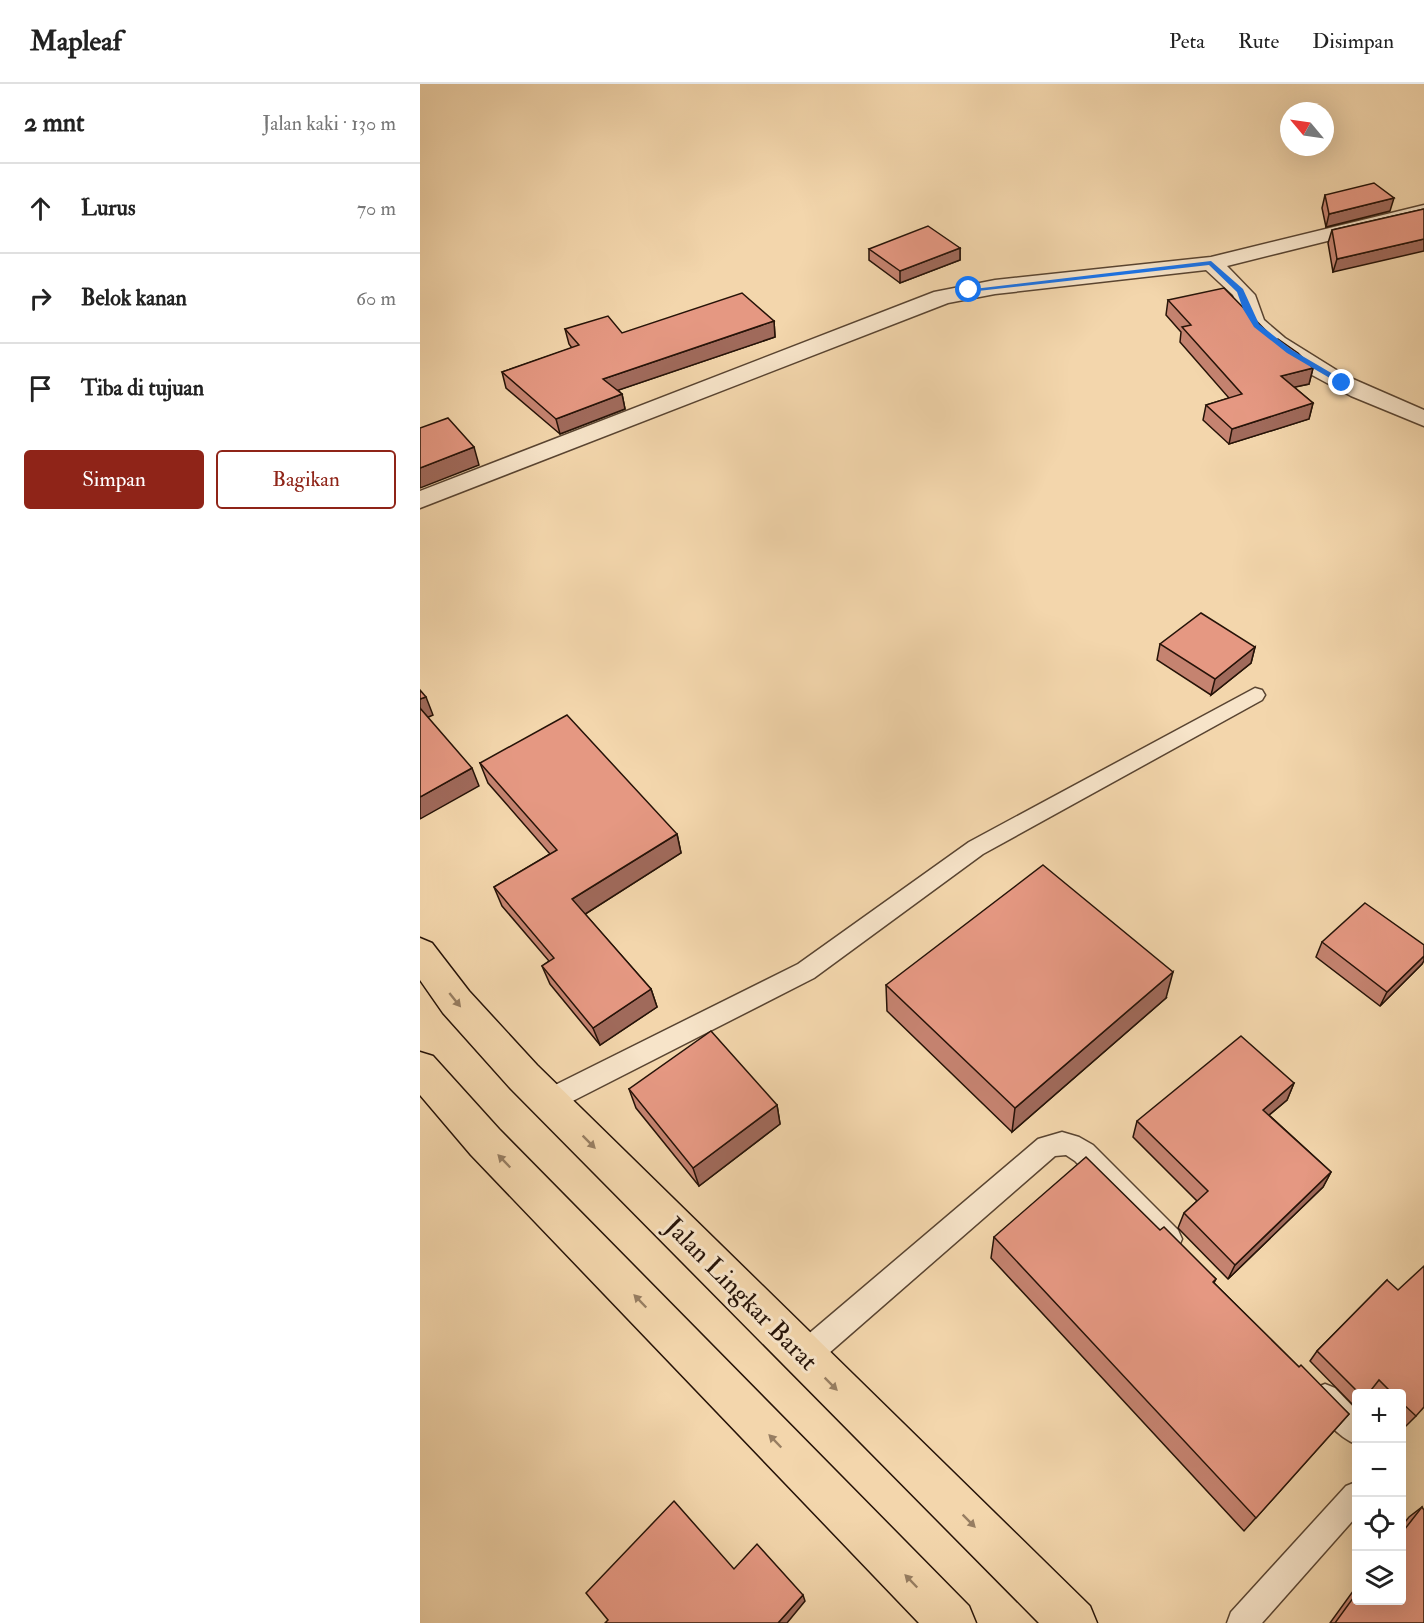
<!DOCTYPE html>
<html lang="id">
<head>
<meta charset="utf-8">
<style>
  body { margin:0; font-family:"IM FELL Double Pica",serif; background:#f2f2f2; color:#222 }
  .controls { position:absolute; right:18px; bottom:18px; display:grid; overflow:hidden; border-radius:6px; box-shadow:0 6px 24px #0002 }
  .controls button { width:54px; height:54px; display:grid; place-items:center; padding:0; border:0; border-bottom:2px solid #e0e0e0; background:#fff; color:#222; font:30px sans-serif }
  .compass { position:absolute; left:860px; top:18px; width:54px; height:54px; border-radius:50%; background:#fff; box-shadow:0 6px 24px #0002; rotate:299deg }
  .stop { position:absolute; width:18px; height:18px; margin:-14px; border:4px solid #1a73e8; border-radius:50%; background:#fff }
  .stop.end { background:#1a73e8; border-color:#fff; box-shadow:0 2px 6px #0008 }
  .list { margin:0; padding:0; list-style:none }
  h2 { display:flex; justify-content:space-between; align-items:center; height:78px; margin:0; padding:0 24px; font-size:26px }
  h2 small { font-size:20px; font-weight:400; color:#767676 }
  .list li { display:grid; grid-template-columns:39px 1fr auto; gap:18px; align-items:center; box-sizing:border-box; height:90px; padding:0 24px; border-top:2px solid #e0e0e0 }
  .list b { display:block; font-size:22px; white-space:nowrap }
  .list em { font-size:20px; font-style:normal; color:#767676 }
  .actions { display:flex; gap:12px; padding:18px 24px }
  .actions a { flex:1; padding:14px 0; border:2px solid #8f2418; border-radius:6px; text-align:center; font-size:21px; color:#8f2418 }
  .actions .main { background:#8f2418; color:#fff }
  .icon { flex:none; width:33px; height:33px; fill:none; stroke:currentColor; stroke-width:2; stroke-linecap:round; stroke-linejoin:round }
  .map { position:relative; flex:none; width:1004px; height:1539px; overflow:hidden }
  header { display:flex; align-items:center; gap:36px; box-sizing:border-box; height:84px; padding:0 30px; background:#fff; border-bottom:2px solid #e0e0e0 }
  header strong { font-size:28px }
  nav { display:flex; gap:33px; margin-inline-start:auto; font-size:21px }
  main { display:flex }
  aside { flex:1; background:#fff }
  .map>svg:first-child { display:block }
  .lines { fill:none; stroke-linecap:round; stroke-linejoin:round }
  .lane-casing { stroke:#594431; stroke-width:3 }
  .street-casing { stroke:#594431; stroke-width:3 }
  .highway-casing { stroke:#261308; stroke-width:3 }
  .lane { fill:#f7e4c9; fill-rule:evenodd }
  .street { fill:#f7e4c9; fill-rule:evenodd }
  .highway { fill:#f3d6ac; fill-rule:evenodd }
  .wall { fill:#c58370; stroke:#261308; stroke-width:1.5 }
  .shaded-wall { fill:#a06a5b; stroke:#261308; stroke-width:1.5 }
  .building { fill:#e59882; stroke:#261308; stroke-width:1.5 }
  .oneway { fill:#977e62 }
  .route { fill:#1a73e8 }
  .labels { text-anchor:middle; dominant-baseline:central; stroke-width:6; stroke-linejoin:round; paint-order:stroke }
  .near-street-label { font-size:26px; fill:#261308; stroke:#f7e4c9 }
</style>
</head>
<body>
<header>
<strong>Mapleaf</strong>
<nav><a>Peta</a><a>Rute</a><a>Disimpan</a></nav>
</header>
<main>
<aside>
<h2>2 mnt<small>Jalan kaki · 130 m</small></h2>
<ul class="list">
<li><svg class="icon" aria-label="ahead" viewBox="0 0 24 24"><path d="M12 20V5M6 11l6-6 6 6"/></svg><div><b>Lurus</b></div><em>70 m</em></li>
<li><svg class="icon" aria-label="right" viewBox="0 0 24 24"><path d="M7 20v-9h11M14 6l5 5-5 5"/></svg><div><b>Belok kanan</b></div><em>60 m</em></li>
<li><svg class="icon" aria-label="arrive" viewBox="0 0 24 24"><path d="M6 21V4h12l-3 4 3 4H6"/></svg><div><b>Tiba di tujuan</b></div></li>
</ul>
<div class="actions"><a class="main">Simpan</a><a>Bagikan</a></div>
</aside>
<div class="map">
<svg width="1004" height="1539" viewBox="0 0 1004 1539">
  <rect width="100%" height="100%" fill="#f3d6ac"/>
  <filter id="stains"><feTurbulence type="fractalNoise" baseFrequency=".00333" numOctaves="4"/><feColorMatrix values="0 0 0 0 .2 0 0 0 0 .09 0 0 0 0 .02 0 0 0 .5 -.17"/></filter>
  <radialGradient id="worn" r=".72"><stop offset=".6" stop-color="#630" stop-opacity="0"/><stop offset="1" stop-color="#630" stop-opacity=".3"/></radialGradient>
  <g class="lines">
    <!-- lane casing -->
    <g class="lane-casing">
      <g id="lane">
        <path d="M835 604 842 606 845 611 842 616 563 770 394 894 137 1025 128 1028 119 1025 116 1017 119 1009 378 880 549 758Z"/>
        <path d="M642 1048 659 1053 673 1061 758 1146 762 1155 758 1164 749 1167 740 1164 655 1077 646 1071 635 1072 393 1283 383 1287 373 1283 369 1273 373 1263 618 1055Z"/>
        <path d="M905 1300 915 1304 936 1326V1360C919 1354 898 1331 891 1314L895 1304Z"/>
        <path d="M936 1398V1433L842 1539H807L811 1528 926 1402Z"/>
      </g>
    </g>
    <!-- street casing -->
    <g class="street-casing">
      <path id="street" d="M1004 121V133L807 182 835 211 844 236 865 254 926 292 1004 326V342L931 312 868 278 827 245 813 211 786 186 575 210 528 219 0 424V407L514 208 575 196 791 173Z"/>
    </g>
    <!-- highway casing -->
    <g class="highway-casing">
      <g id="highway">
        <path d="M0 854 12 859 49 907 117 981 670 1522 677 1539H619L91 1005 23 929 0 896Z"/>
        <path d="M0 968 13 972 79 1045 549 1522 556 1539H499L51 1071 0 1011Z"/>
      </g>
    </g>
    <!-- lane -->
    <use href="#lane" class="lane"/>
    <!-- street -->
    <use href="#street" class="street"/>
    <!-- highway -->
    <use href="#highway" class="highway"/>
  </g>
  <!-- wall -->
  <g class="wall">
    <path d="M905 111 970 127 906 143 902 124Z"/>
    <path d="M1004 125 913 188 908 159 912 146Z"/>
    <path d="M540 164V176L480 199 449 176V165Z"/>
    <path d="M748 216 855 256 893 284 889 300 874 303 893 319 889 335 809 360 783 336 786 321 809 314 760 258 761 248 746 231Z"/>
    <path d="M354 237 355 253 198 306 202 310 205 325 140 350 86 304 82 288 152 264 149 260 145 245 202 249Z"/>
    <path d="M740 560 835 563 831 579 791 611 737 576Z"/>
    <path d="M60 679 257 750 261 769 165 830 231 905 237 923 180 961 130 900 122 882 129 877 82 822 74 803 130 770 68 699Z"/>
    <path d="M902 858 1002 880 960 922 896 873Z"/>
    <path d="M466 901 746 914 592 1048 467 927Z"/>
    <path d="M874 999 867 1016 849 1031 911 1088 903 1103 808 1195 758 1144 764 1129 777 1117 713 1053 717 1037Z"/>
    <path d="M209 1005 357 1021 360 1040 279 1102 216 1024Z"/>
    <path d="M740 1146 796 1195 794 1199 879 1283 929 1330 824 1447 571 1174 574 1153Z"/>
    <path d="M967 1196 996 1332 986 1342 981 1337V1310H954L951 1306 948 1310H936V1322L935 1323 890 1277 897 1267Z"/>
    <path d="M1002 1423 1004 1539H910L936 1503V1516H981V1443L989 1433Z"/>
  </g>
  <!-- shaded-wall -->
  <g class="shaded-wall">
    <path d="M974 114 970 127 906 143 909 130Z"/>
    <path d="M1004 155V167L913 188 917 175Z"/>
    <path d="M540 164V176L480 199V187Z"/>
    <path d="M354 237 355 253 187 310 183 295Z"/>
    <path d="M893 284 889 300 857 307 861 292Z"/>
    <path d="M202 310 205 325 140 350 136 335Z"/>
    <path d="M893 319 889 335 809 360 812 345Z"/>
    <path d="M54 363 59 381 0 404V384Z"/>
    <path d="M835 563 831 579 791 611 795 595Z"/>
    <path d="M6 613 13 631 2 636 0 631V615Z"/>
    <path d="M52 684 59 702 0 735V713Z"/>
    <path d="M257 750 261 769 159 834 152 815Z"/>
    <path d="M1004 872V877L1002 880 960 922 967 908Z"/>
    <path d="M753 888 746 914 592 1048 595 1024Z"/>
    <path d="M231 905 237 923 180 961 173 944Z"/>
    <path d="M874 999 867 1016 836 1042 843 1026Z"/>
    <path d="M357 1021 360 1040 279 1102 273 1084Z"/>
    <path d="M911 1088 903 1103 808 1195 815 1181Z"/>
    <path d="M383 1511 385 1517 367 1539H358Z"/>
  </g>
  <!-- building -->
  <g class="building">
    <path d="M954 99 974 114 909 130 905 111Z"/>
    <path d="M1004 125V155L917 175 912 146Z"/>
    <path d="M508 142 540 164 480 187 449 165Z"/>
    <path d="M804 204 855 256 858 255 878 269 893 284 861 292 893 319 812 345 786 321 822 310 762 243 771 241 748 216Z"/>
    <path d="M322 209 354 237 183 295 202 310 136 335 82 288 159 261 145 245 188 232 202 249Z"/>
    <path d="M28 334 54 363 0 384V344Z"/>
    <path d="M781 529 835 563 795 595 740 560Z"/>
    <path d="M0 606 6 613 0 615Z"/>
    <path d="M0 624 52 684 0 713Z"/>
    <path d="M147 631 257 750 152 815 231 905 173 944 122 882 134 874 74 803 137 766 60 679Z"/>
    <path d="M623 781 753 888 595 1024 466 901Z"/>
    <path d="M945 819 1004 861V872L967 908 902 858Z"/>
    <path d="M291 947 357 1021 273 1084 209 1005Z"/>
    <path d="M821 952 874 999 843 1026 911 1088 815 1181 764 1129 788 1107 717 1037Z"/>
    <path d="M666 1073 740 1146 744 1143 796 1195 793 1198 879 1283 881 1281 929 1330 836 1434 574 1153Z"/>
    <path d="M1004 1182V1323L996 1332 981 1318V1310H973L959 1296 948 1310H940L897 1267 967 1196 978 1206Z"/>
    <path d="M254 1417 314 1485 337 1460 383 1511 358 1539H185L188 1536 166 1509Z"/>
    <path d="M1002 1423 1004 1426V1539H915L936 1510V1516H981V1450Z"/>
  </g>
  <!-- one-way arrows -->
  <defs><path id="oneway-solid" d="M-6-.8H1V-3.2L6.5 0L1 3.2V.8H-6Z" transform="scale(1.5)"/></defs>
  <g class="oneway">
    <use href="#oneway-solid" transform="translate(35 916) rotate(51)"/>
    <use href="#oneway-solid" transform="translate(169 1058) rotate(45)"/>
    <use href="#oneway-solid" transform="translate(84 1077) rotate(-134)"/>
    <use href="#oneway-solid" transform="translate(220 1217) rotate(-134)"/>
    <use href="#oneway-solid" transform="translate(411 1300) rotate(45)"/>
    <use href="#oneway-solid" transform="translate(355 1357) rotate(-134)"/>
    <use href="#oneway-solid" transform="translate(549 1437) rotate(45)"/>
    <use href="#oneway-solid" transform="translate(491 1497) rotate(-134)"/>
  </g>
  <!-- route -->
  <path class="route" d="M791 177 823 205 839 240 872 266 925 297V300H920L867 269 834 243 823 225 817 208 789 181 549 208 545 206Z"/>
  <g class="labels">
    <!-- near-street labels -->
    <g class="near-street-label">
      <text transform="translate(321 1210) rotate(45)">Jalan Lingkar Barat</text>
    </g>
  </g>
  <rect width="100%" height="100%" filter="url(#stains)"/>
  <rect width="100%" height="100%" fill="url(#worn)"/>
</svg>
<div class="controls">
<button>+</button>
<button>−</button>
<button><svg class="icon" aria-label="locate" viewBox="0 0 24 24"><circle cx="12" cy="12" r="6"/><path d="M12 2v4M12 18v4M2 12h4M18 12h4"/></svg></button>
<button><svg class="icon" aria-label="layers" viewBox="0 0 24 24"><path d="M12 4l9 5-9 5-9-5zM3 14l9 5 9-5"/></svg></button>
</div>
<svg class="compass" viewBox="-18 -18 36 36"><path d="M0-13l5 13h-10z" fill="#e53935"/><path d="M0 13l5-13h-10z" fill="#767676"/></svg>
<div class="stop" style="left:549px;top:206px"></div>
<div class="stop end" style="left:922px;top:299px"></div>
</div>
</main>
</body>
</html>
